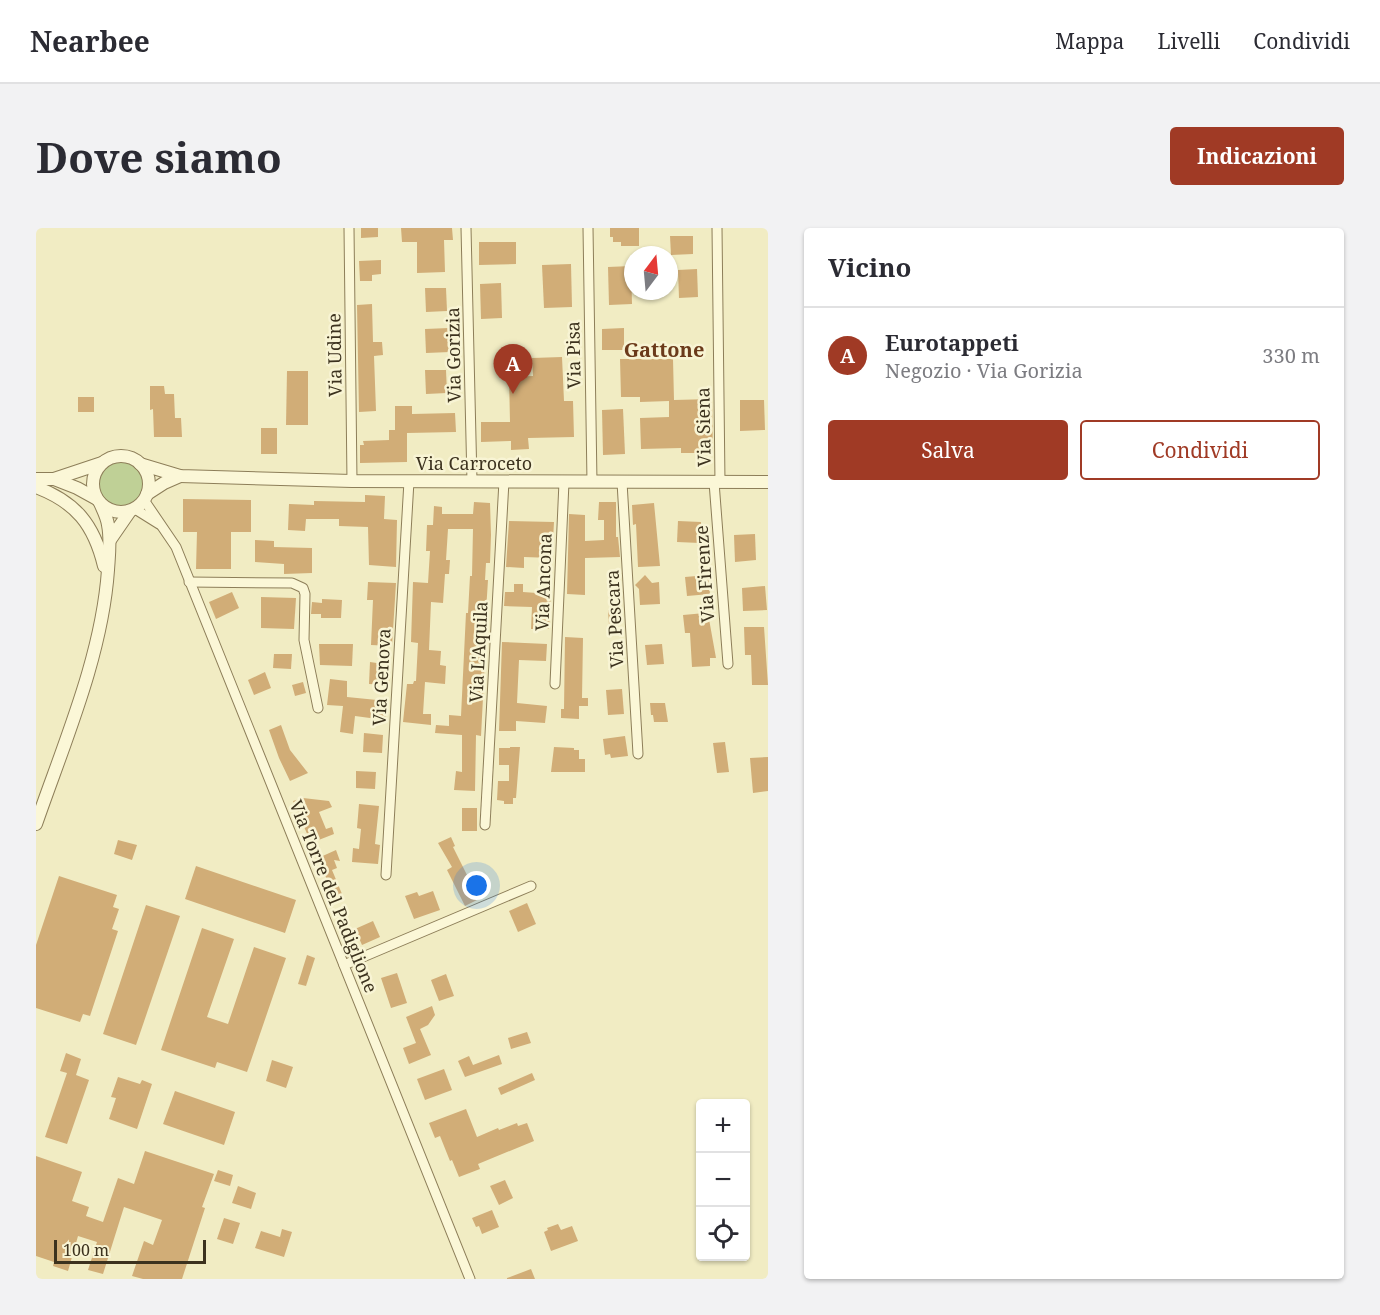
<!DOCTYPE html>
<html lang="it">
<head>
<meta charset="utf-8">
<style>
  body { margin:0; font-family:"Noto Serif",serif; background:#f2f2f3; color:#2b2b33 }
  .controls { position:absolute; right:18px; bottom:18px; display:grid; overflow:hidden; border-radius:6px; box-shadow:0 2px 4px #0004 }
  .controls button { width:54px; height:54px; display:grid; place-items:center; padding:0; border:0; border-bottom:2px solid #e1e1e2; background:#fff; color:#2b2b33; font:30px sans-serif }
  .compass { position:absolute; left:588px; top:18px; width:54px; height:54px; border-radius:50%; background:#fff; box-shadow:0 2px 4px #0004; rotate:16deg }
  .scale { position:absolute; left:18px; bottom:15px; width:152px; box-sizing:border-box; padding-left:6px; border:3px solid #3c321e; border-top:0; font-size:16px; line-height:21px; white-space:nowrap; color:#3c321e; -webkit-text-stroke:4px #f8f4d4; paint-order:stroke }
  .you { position:absolute; left:441px; top:658px; width:21px; height:21px; margin:-15px; border:4px solid #fff; border-radius:50%; background:#1a73e8; box-shadow:0 0 0 9px #1a73e833 }
  .badge { display:grid; place-items:center; width:39px; height:39px; border-radius:50%; background:#a03a25; color:#fff; font-size:20px; font-weight:700 }
  .pin { position:absolute; translate:-50% -50px; filter:drop-shadow(0 2px 3px #0008) }
  .pin::after { content:''; position:absolute; top:32px; width:21px; height:18px; background:inherit; clip-path:polygon(0 0,100% 0,50% 100%) }
  .list { margin:0; padding:0; list-style:none }
  h2 { display:flex; justify-content:space-between; align-items:center; height:78px; margin:0; padding:0 24px; font-size:26px }
  h2 small { font-size:20px; font-weight:400; color:#7c7c81 }
  .list li { display:grid; grid-template-columns:39px 1fr auto; gap:18px; align-items:center; box-sizing:border-box; height:96px; padding:0 24px; border-top:2px solid #e1e1e2 }
  .list b { display:block; font-size:22px; white-space:nowrap }
  .list p { margin:0; font-size:20px; white-space:nowrap; color:#7c7c81 }
  .list em { font-size:20px; font-style:normal; color:#7c7c81 }
  .actions { display:flex; gap:12px; padding:18px 24px }
  .actions a { flex:1; padding:14px 0; border:2px solid #a03a25; border-radius:6px; text-align:center; font-size:21px; color:#a03a25 }
  .actions .main { background:#a03a25; color:#fff }
  .icon { flex:none; width:33px; height:33px; fill:none; stroke:currentColor; stroke-width:2; stroke-linecap:round; stroke-linejoin:round }
  .map { position:relative; flex:none; width:732px; height:1051px; overflow:hidden; border-radius:6px }
  header { display:flex; align-items:center; gap:36px; box-sizing:border-box; height:84px; padding:0 30px; background:#fff; border-bottom:2px solid #e1e1e2 }
  header strong { font-size:28px }
  nav { display:flex; gap:33px; margin-inline-start:auto; font-size:21px }
  .intro { display:flex; align-items:center; justify-content:space-between; box-sizing:border-box; height:144px; padding:0 36px }
  h1 { margin:0; font-size:42px }
  .button { padding:15px 27px; border-radius:6px; background:#a03a25; color:#fff; font-size:21px; font-weight:700 }
  main { display:flex; gap:36px; padding:0 36px }
  aside { flex:1; background:#fff; border-radius:6px; box-shadow:0 2px 4px #0004 }
  .map>svg:first-child { display:block }
  .green { fill:#bfd096 }
  .building { fill:#d1ad77 }
  .lines { fill:none; stroke-linecap:round; stroke-linejoin:round }
  .minor-casing { stroke:#8d7e59; stroke-width:11 }
  .tertiary-casing { stroke:#8d7e59; stroke-width:14 }
  .minor { stroke:#fbf7d7; stroke-width:9 }
  .tertiary { stroke:#fbf7d7; stroke-width:12 }
  .labels { text-anchor:middle; dominant-baseline:central; stroke-width:5; stroke-linejoin:round; paint-order:stroke }
  .street-label { font-size:18px; fill:#3c321e; stroke:#f8f4d4 }
  .neighbourhood-label { font-size:20px; font-weight:bold; fill:#6b3a1a; stroke:#f8f4d4 }
</style>
</head>
<body>
<header>
<strong>Nearbee</strong>
<nav><a>Mappa</a><a>Livelli</a><a>Condividi</a></nav>
</header>
<div class="intro"><h1>Dove siamo</h1><a class="button">Indicazioni</a></div>
<main>
<div class="map">
<svg width="732" height="1051" viewBox="0 0 732 1051">
  <rect width="100%" height="100%" fill="#f1ecc3"/>
  <!-- green -->
  <circle class="green" cx="85" cy="256" r="23"/>
  <!-- building -->
  <g class="building">
    <path d="M325 0H342V9L325 10Z"/>
    <path d="M365 0H416L417 12H408L409 44 381 45V14H366Z"/>
    <path d="M574 0H603V18H585V14H577V9H574Z"/>
    <path d="M634 8H657V26L635 27Z"/>
    <path d="M443 14H480V36L443 37Z"/>
    <path d="M345 32V46L336 47V53H324L323 33Z"/>
    <path d="M535 36 536 79 508 80 506 37Z"/>
    <path d="M595 38 596 76 573 77 572 39Z"/>
    <path d="M661 41 662 69 643 70 642 42Z"/>
    <path d="M465 55 466 90 445 91 444 56Z"/>
    <path d="M389 60H410L411 83 390 84Z"/>
    <path d="M336 76 337 114H346L347 127 338 128 340 183 323 184 321 77Z"/>
    <path d="M413 100 414 124 390 125 389 101Z"/>
    <path d="M588 100V122H566V101Z"/>
    <path d="M526 129 528 173H537L538 209 492 210 493 221 475 222V213L445 214V194H474L473 149 497 148 496 130Z"/>
    <path d="M584 131H637L638 172 676 171 677 225H645V220L605 221 604 190 633 189V173L604 174V169H585Z"/>
    <path d="M389 142H410L411 165 390 166Z"/>
    <path d="M251 143H272V197H250Z"/>
    <path d="M114 158H128L129 166H138L139 190H145L146 209H118L117 181 114 182Z"/>
    <rect x="42" y="169" width="16" height="15"/>
    <path d="M704 172H728L729 202 704 203Z"/>
    <path d="M359 178H376V186L419 185 420 204 371 205V234L324 235V217H328L327 213 353 212V202H359Z"/>
    <path d="M587 181 589 226 567 227 566 182Z"/>
    <rect x="225" y="200" width="16" height="26"/>
    <path d="M329 267 349 268 348 291 361 292 360 339 333 337 332 299 303 298V291H270L269 303 252 302 253 276 278 277V273L329 274Z"/>
    <path d="M147 271 215 272V304H195V341H160L161 304H147Z"/>
    <path d="M438 274 454 275 455 307 454 335H450L449 352H452L448 414 449 415V431L445 508 440 507 439 563 418 562 420 543 426 544V507L399 505 400 497 413 498V487L425 488 430 385H432L434 348H436L437 301H412L410 332H414L413 346H409L407 375 395 374 393 422 405 423 404 437 410 438 409 456 389 454 387 486H395V497L367 494 371 456H377L378 453H380L382 415 375 414 377 354 392 355 394 323H390L391 297H397L398 278 406 279V286H437Z"/>
    <path d="M563 274H580V309H582L584 329 549 330V367L531 366 533 286 549 287V313L568 312V292H562Z"/>
    <path d="M618 275 624 338 602 339 600 296 597 297 596 277Z"/>
    <path d="M473 293 518 294 516 330 488 329V340L470 339Z"/>
    <path d="M642 293 665 294 664 315 641 314Z"/>
    <path d="M719 306 720 332 699 334 698 307Z"/>
    <path d="M219 312 238 313V319L276 320V345L248 346V336L219 334Z"/>
    <path d="M609 347 616 355 623 354 624 376 604 377 603 361 599 357Z"/>
    <path d="M672 347 674 366 651 368 649 349Z"/>
    <path d="M332 354 360 355 356 418 335 417 337 372H331Z"/>
    <path d="M478 356H487V364L515 366 513 401H495L496 379 468 378 469 364H478Z"/>
    <path d="M729 358 731 382 707 383 706 360Z"/>
    <path d="M196 364 203 380 180 391 173 374Z"/>
    <path d="M225 369 260 370 258 401 225 400Z"/>
    <path d="M286 371 306 372 305 390H285V386H275L276 374 286 375Z"/>
    <path d="M585 381 586 396 573 397 572 382Z"/>
    <path d="M669 385 670 391H673L680 430H674V438L656 439 654 405H649L647 387Z"/>
    <path d="M708 399H728L732 457H716L715 427H709Z"/>
    <path d="M529 409 547 410 546 470H552V478H543V491L525 490V481H528Z"/>
    <path d="M466 414 511 416 510 433 483 432 481 475 511 478 509 495 480 493V503H463Z"/>
    <path d="M283 416H317L316 438 284 437Z"/>
    <path d="M626 416 628 436 611 437 609 417Z"/>
    <path d="M238 426H256L255 441 237 440Z"/>
    <path d="M334 434 354 437 353 457 333 456Z"/>
    <path d="M229 444 235 460 218 467 212 452Z"/>
    <path d="M294 451 311 453V469L351 473 349 492 319 488 317 506 304 504 307 478 291 477Z"/>
    <path d="M267 454 270 465 259 468 256 457Z"/>
    <path d="M586 461 588 486 572 487 570 462Z"/>
    <path d="M614 475H629L632 494H618L617 487H615Z"/>
    <path d="M245 497 254 522 272 545 254 553 243 530 233 502Z"/>
    <path d="M328 505 347 507 346 525 327 524Z"/>
    <path d="M589 508 592 528 575 530 574 526 569 527 567 511Z"/>
    <path d="M689 514 693 544 681 545 677 515Z"/>
    <path d="M474 519H484L480 570H477V576H468V573L461 572 462 553H473V537H463V520H474Z"/>
    <path d="M518 519 538 520V522H543V531H549V544H515Z"/>
    <path d="M732 529V563L717 565 714 530Z"/>
    <path d="M320 543 340 544 339 561 320 560Z"/>
    <path d="M267 570 293 573 296 579 283 584 290 601 296 599 298 606 275 615 257 573Z"/>
    <path d="M323 576 343 578 339 616 344 617 342 636 316 634 317 620 323 621 325 601 321 600Z"/>
    <rect x="426" y="580" width="15" height="23"/>
    <path d="M415 609 419 618 417 619 443 671 429 678 411 642 416 639 402 615Z"/>
    <path d="M82 612 101 617 96 632 78 626Z"/>
    <path d="M300 622 304 633 298 632 301 640 296 642 306 666 295 670 290 657 293 656 282 631H280Z"/>
    <path d="M160 638 260 672 249 705 149 671Z"/>
    <path d="M23 648 81 667 77 679 83 681 76 701 82 703 54 788 47 786 44 794 0 780V717Z"/>
    <path d="M397 663 404 682 378 691 369 668 381 664 383 668Z"/>
    <path d="M491 675 500 696 482 704 473 683Z"/>
    <path d="M110 677 144 688 100 817 67 806Z"/>
    <path d="M337 693 344 709 326 717 319 701Z"/>
    <path d="M166 700 198 711 171 789 192 796 218 719 250 730 211 844 181 834 179 840 125 822Z"/>
    <path d="M271 727 279 730 270 758 262 756Z"/>
    <path d="M361 745 371 775 355 780 345 750Z"/>
    <path d="M410 746 418 768 403 773 395 752Z"/>
    <path d="M396 778 399 787 392 797 384 801 395 827 373 836 367 820 380 815 370 789Z"/>
    <path d="M491 804 495 815 475 821 472 810Z"/>
    <path d="M30 825 45 831 40 847 53 852 31 916 9 909 31 845 24 843Z"/>
    <path d="M463 827 466 836 429 849 422 833 433 828 437 837Z"/>
    <path d="M236 832 257 839 250 860 230 853Z"/>
    <path d="M408 841 416 862 389 872 381 851Z"/>
    <path d="M496 845 499 852 465 867 462 860Z"/>
    <path d="M82 849 104 856 106 852 116 856 101 901 73 891 80 870 75 869Z"/>
    <path d="M139 863 199 884 188 917 127 896Z"/>
    <path d="M430 881 441 909 462 900 463 902 481 895 482 898 491 895 498 913 442 936 444 941 423 949 416 932 414 933 404 908 399 910 393 895Z"/>
    <path d="M109 923 178 946 166 979 169 980 146 1051H107L96 1048 108 1013 117 1017 126 992 88 979 67 1046 52 1042 61 1014 42 1008 32 1043 17 1038 18 1034 0 1028V928L46 944 36 973 53 979 50 988 67 994 82 950 98 956Z"/>
    <path d="M182 942 197 947 194 958 178 953Z"/>
    <path d="M469 952 477 970 463 977 454 958Z"/>
    <path d="M202 958 220 965 215 981 196 975Z"/>
    <path d="M456 982 463 999 446 1006 443 998 440 999 436 990Z"/>
    <path d="M188 990 204 995 197 1016 181 1011Z"/>
    <path d="M522 996 525 1002 536 998 542 1013 515 1023 508 1004 512 1002 511 1000Z"/>
    <path d="M246 1001 256 1004 248 1029 219 1020 225 1003 244 1009Z"/>
    <path d="M495 1041 499 1051H471V1050Z"/>
  </g>
  <g class="lines">
    <!-- minor casing -->
    <g class="minor-casing">
      <g id="minor">
        <path d="M313 0 316 253"/>
        <path d="M430 0 436 253"/>
        <path d="M552 0 556 254"/>
        <path d="M681 0 684 254"/>
        <path d="M586 254 602 526"/>
        <path d="M678 254 692 436"/>
        <path d="M108 272 140 319 434 1051"/>
        <path d="M99 281 123 296"/>
        <path d="M153 354 256 355 267 360 269 366 268 412 282 480"/>
        <path d="M519 456 528 254"/>
        <path d="M449 597 468 253"/>
        <path d="M350 647 373 253"/>
        <path d="M308 737 495 658"/>
      </g>
    </g>
    <!-- tertiary casing -->
    <g class="tertiary-casing">
      <g id="tertiary">
        <circle cx="85" cy="256" r="28"/>
        <path d="M104 236 144 248 316 253 732 254"/>
        <path d="M0 251H18L66 235"/>
        <path d="M18 251 41 260 61 271"/>
        <path d="M0 259C40 274 58 297 68 338"/>
        <path d="M111 266 128 255 144 248"/>
        <path d="M74 312 94 283"/>
        <path d="M0 596C28 515 66 428 72 342 73 327 75 312 72 297 71 289 67 282 64 275"/>
      </g>
    </g>
    <!-- minor -->
    <use href="#minor" class="minor"/>
    <!-- tertiary -->
    <use href="#tertiary" class="tertiary"/>
  </g>
  <g class="labels">
    <!-- street labels -->
    <g class="street-label">
      <text transform="translate(298 127) rotate(-91)">Via Udine</text>
      <text transform="translate(417 127) rotate(-91)">Via Gorizia</text>
      <text transform="translate(537 127) rotate(-91)">Via Pisa</text>
      <text transform="translate(667 199) rotate(-91)">Via Siena</text>
      <text x="438" y="235">Via Carroceto</text>
      <text transform="translate(668 346) rotate(-94)">Via Firenze</text>
      <text transform="translate(507 354) rotate(-88)">Via Ancona</text>
      <text transform="translate(578 391) rotate(-93)">Via Pescara</text>
      <text transform="translate(442 424) rotate(-87)">Via L'Aquila</text>
      <text transform="translate(345 449) rotate(-87)">Via Genova</text>
      <text transform="translate(298 668) rotate(68)">Via Torre del Padiglione</text>
    </g>
    <!-- neighbourhood labels -->
    <g class="neighbourhood-label">
      <text x="628" y="121">Gattone</text>
    </g>
  </g>
</svg>
<div class="controls">
<button>+</button>
<button>−</button>
<button><svg class="icon" aria-label="locate" viewBox="0 0 24 24"><circle cx="12" cy="12" r="6"/><path d="M12 2v4M12 18v4M2 12h4M18 12h4"/></svg></button>
</div>
<svg class="compass" viewBox="-18 -18 36 36"><path d="M0-13l5 13h-10z" fill="#e53935"/><path d="M0 13l5-13h-10z" fill="#7c7c81"/></svg>
<div class="scale">100 m</div>
<div class="you"></div>
<div class="pin badge" style="left:477px;top:166px">A</div>
</div>
<aside>
<h2>Vicino<small></small></h2>
<ul class="list">
<li><span class="badge">A</span><div><b>Eurotappeti</b><p>Negozio · Via Gorizia</p></div><em>330 m</em></li>
</ul>
<div class="actions"><a class="main">Salva</a><a>Condividi</a></div>
</aside>
</main>
</body>
</html>
